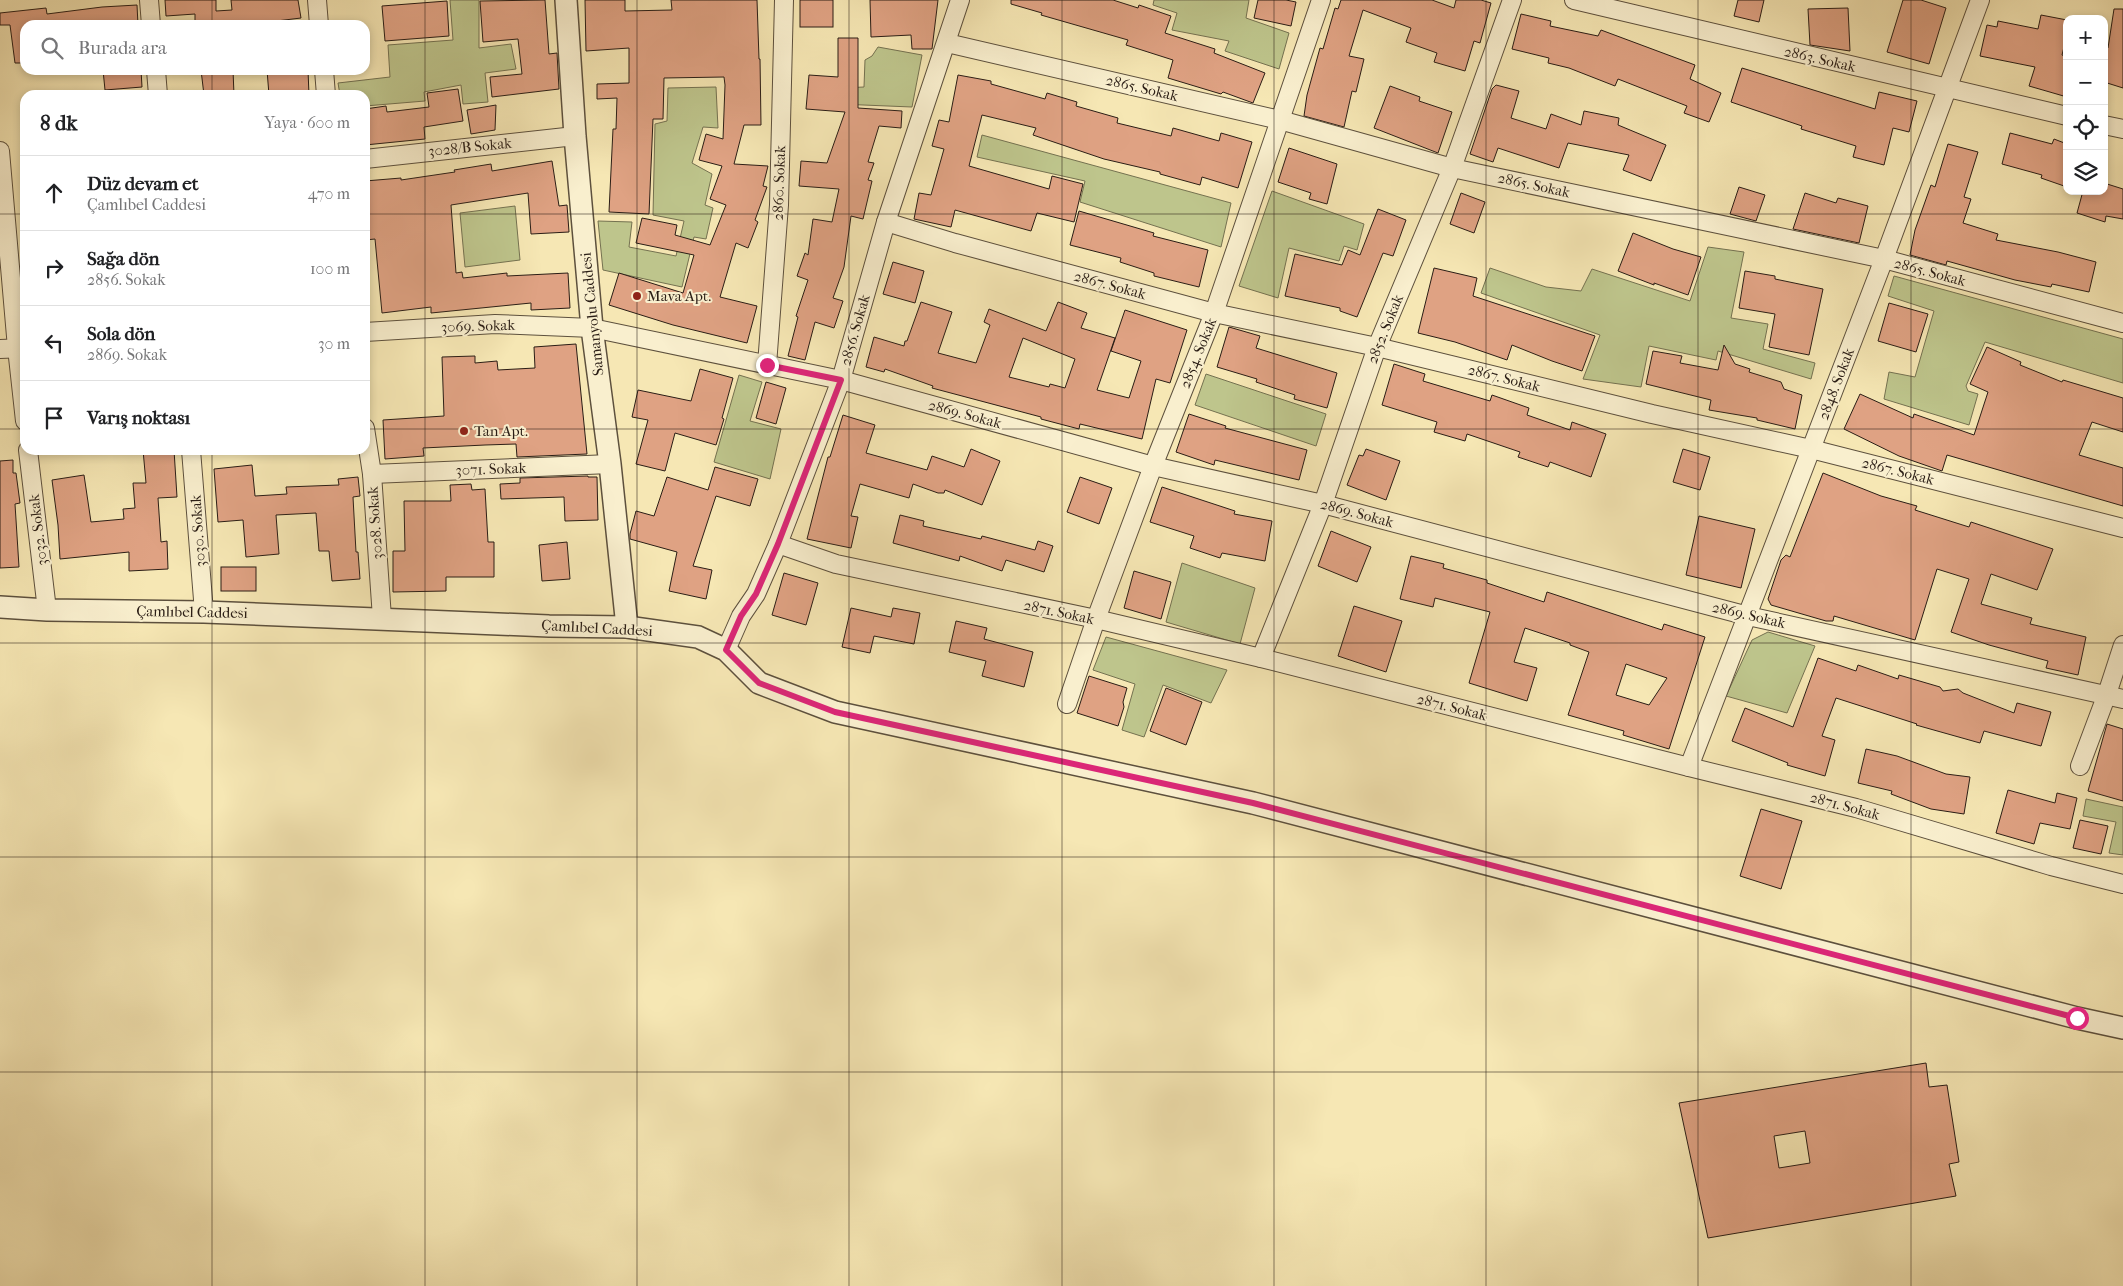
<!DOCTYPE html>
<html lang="tr">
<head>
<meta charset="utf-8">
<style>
  body { margin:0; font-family:"IM FELL French Canon",serif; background:#f2f2f2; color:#202124 }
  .controls { position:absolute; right:15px; top:15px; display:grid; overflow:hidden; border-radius:10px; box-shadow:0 2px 8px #0003 }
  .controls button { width:45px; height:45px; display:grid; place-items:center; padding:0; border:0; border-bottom:1px solid #e0e0e0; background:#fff; color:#202124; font:25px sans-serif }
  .stop { position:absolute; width:15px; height:15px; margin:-11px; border:4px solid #db2777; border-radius:50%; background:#fff }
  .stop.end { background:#db2777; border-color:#fff; box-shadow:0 1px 5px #0008 }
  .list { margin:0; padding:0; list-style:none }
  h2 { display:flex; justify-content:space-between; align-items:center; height:65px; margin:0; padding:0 20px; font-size:21px }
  h2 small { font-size:16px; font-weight:400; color:#757577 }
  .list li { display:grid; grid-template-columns:32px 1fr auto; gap:15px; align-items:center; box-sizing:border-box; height:75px; padding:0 20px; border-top:1px solid #e0e0e0 }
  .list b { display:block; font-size:19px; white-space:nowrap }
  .list p { margin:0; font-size:16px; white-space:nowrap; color:#757577 }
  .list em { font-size:16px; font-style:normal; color:#757577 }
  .icon { flex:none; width:28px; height:28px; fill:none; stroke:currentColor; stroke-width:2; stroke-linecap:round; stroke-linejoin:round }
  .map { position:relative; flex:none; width:2123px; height:1286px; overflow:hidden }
  .search { position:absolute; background:#fff; box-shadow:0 2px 8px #0003; left:20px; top:20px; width:350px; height:55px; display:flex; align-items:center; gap:12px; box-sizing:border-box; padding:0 18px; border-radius:15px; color:#757577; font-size:19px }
  .panel { position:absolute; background:#fff; box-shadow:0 2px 8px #0003; left:20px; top:90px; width:350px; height:365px; border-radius:15px }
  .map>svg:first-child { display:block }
  .green { fill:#bec58c; stroke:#747150 }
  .building { fill:#dfa283; stroke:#2a1d15; fill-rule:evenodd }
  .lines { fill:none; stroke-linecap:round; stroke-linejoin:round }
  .minor-casing { stroke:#5d503d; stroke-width:20 }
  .tertiary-casing { stroke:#5d503d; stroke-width:24 }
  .minor { stroke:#f9efce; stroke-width:18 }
  .tertiary { stroke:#f9efce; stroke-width:21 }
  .route { stroke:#db2777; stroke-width:6 }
  .grid { fill:none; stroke:#2a1d15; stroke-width:1; stroke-opacity:0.55 }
  .poi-dot { fill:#8f2418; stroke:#f9efce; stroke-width:2 }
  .labels { text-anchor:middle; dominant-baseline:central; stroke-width:4; stroke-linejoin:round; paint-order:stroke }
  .street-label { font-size:15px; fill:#2a1d15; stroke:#f9efce }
  .poi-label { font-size:15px; fill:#2a1d15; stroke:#f9efce; text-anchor:start }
</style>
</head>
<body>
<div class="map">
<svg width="2123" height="1286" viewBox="0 0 2123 1286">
  <rect width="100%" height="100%" fill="#f6e7b4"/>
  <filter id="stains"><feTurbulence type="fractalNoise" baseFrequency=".004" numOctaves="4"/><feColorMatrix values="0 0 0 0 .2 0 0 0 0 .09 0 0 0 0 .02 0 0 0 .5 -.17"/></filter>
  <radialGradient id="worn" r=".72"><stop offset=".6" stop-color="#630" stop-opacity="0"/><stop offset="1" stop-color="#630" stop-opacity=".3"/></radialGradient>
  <!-- green -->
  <g class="green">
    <path d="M450 0H479V48L511 44 516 69 485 73 488 102 463 104 461 85 424 92 425 101 365 106V95H340L338 83 390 77 388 45 453 40Z"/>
    <path d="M1154 0H1249L1246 18 1289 33 1279 69 1225 51 1229 41 1172 30 1177 13 1153 5Z"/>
    <path d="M878 47 922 55 912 107 839 104 842 88 864 87 865 60 872 56Z"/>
    <path d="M716 87 718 128 703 127 692 163 712 174 705 205 713 208 706 239 694 237 682 287 603 270 598 221 632 222 629 247 676 256 684 221 653 215 655 124 667 121 668 88Z"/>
    <path d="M982 135 1231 203 1221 247 1080 202 1085 181 977 157Z"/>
    <path d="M1272 191 1364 224 1357 250 1344 246 1339 261 1289 248 1278 298 1239 286Z"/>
    <path d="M515 206 520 260 465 267 460 213Z"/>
    <path d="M1708 247 1744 252 1731 318 1768 324 1763 349 1815 363 1811 379 1718 351 1716 360 1649 346 1641 387 1583 379 1600 335 1481 293 1490 268 1546 287 1581 291 1592 269 1690 301Z"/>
    <path d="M1894 276 2123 339V383L1985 342 1966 386 1968 391 1978 394 1969 425 1884 399 1889 372 1915 377 1934 311 1888 296Z"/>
    <path d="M1206 374 1326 414 1316 446 1195 405Z"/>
    <path d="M739 375 762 382 750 421 781 429 770 479 714 462Z"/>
    <path d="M1182 563 1255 588 1240 644 1166 622Z"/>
    <path d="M1768 632 1815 646 1787 713 1726 696 1752 640Z"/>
    <path d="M1106 637 1227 670 1211 703 1163 685 1144 737 1122 730 1135 684 1093 670Z"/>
    <path d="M2086 799 2123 807V855L2109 853 2116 822 2083 816Z"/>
  </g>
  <!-- building -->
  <g class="building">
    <path d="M165 0H216V11L232 10 231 0H298L301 18 260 23V25H195V14L166 16Z"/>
    <path d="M545 0 549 54 557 53 559 89 492 97 490 77 522 74 518 39 483 42 480 1Z"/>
    <path d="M585 0H625V11L672 10 671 0H757L759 59H760L761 125H744L734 164 768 166 763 186 767 187 755 220 758 222 748 248 736 243 720 297 757 306 747 343 673 325 609 305 619 273 683 293 694 255 636 243 642 218 677 225 675 235 710 245 726 205 710 199 722 166 699 160 706 134 723 139 725 85 724 77 664 78 663 119H653L649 214 609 212 613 129H616L617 98 597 99V84L629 83V48L586 51Z"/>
    <rect x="800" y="0" width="33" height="27"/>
    <path d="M870 0H938L932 49H912L911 35 871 37Z"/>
    <path d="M1011 0H1113L1138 8 1139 5 1171 16 1165 33 1215 49 1214 53 1265 73 1253 103 1223 92 1221 94 1168 78 1173 60 1126 45 1128 40 1041 15 1042 13 1011 4Z"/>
    <path d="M1258 0H1286L1296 2 1291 26 1254 18Z"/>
    <path d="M1341 0H1432L1454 8 1456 0H1481L1491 3 1480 43 1474 41 1465 71 1434 62 1437 53 1406 42 1411 28 1363 10 1349 56 1364 59 1356 92 1352 91 1344 127 1304 116 1307 95 1320 48 1323 49 1335 8 1338 9Z"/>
    <path d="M1738 0H1764L1759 22 1734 16Z"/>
    <path d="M1903 0H1921L1946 8 1929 64 1887 52Z"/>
    <path d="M447 1 449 36 385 41 382 6Z"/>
    <path d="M137 5 138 25H25V63H15L10 25H0V13L46 8 47 14 102 7Z"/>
    <path d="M1848 8 1850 51 1810 45 1808 9Z"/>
    <path d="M2114 9H2123V88L2104 82V47L2108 48Z"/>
    <path d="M1521 14 1551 21 1550 26 1598 36 1601 30 1695 65 1690 79 1721 93 1709 122 1684 113 1687 106 1618 79 1615 86 1569 68 1548 63 1549 58 1512 49Z"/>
    <path d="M2041 15 2067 20V35L2062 55 2067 57V97L2029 86 2035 67 1980 56 1987 25 1997 27 1998 21 2038 29Z"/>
    <path d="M838 38H858V108L902 111 901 128 879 126 868 162 874 163 868 180 872 181 863 219 851 216 844 267 833 298 843 301 834 328 815 322 805 360 788 356 798 317 796 316 808 280 797 276 805 253 808 255 813 219 832 222 839 189 799 186 801 161 827 163 845 112 806 109 809 75 838 77Z"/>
    <path d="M1742 68 1875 109 1879 92 1917 101 1909 132 1893 128 1884 165 1853 157 1856 146 1801 129 1802 126 1731 102Z"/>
    <path d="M103 70H141L142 87 105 90Z"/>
    <path d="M201 70H233L234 95H204Z"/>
    <path d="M267 70H308L309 95H269Z"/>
    <path d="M958 75 991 81V84L1045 99 1047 93 1077 102 1076 106 1118 118 1117 123 1171 136 1173 128 1219 141 1221 133 1252 142 1238 188 1202 177 1200 185 1160 174V172L1104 159 1033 135 1036 128 982 115 969 166 1049 189 1052 176 1083 184 1074 222 1037 213 1031 231 955 210 951 227 914 219 919 193 931 195 944 149 932 146 939 120 949 122Z"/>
    <path d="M1496 85 1519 91 1511 118 1546 129 1551 114 1581 125 1584 111 1619 118 1618 125 1666 145 1651 181 1623 170 1629 155 1568 143 1559 168 1498 148 1493 162 1470 154 1492 89Z"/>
    <path d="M1390 86 1420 97 1419 101 1452 112 1438 153 1374 128Z"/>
    <path d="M458 89 463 121 424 127 425 139 365 145V109L386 106 387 112 429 107 427 93Z"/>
    <path d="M496 105 495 130 471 134 467 110Z"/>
    <path d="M2010 133 2052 144 2054 139 2067 144V187L2041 178 2042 175 2002 164Z"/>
    <path d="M1948 144 1978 152 1964 197 1971 199 1963 223 1998 234 1996 240 2058 252 2096 262 2089 292 2052 284 2051 287 2015 280 1947 261 1946 265 1910 255 1915 230 1931 185 1935 187Z"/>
    <path d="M1289 148 1337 164 1327 204 1309 199 1311 193 1278 182Z"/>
    <path d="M552 161 559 206 567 205 569 232 531 234 528 193 451 205 456 273 462 272 463 278 507 273V276L568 273 570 308 531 310V303L431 313V307L382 313 375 239 365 240V181L401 178V180L455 172 454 170 491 164 492 171Z"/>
    <path d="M2104 183 2123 189V219L2106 216 2105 222 2077 213 2083 191H2104Z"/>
    <path d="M1739 187 1765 195 1756 221 1730 214Z"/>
    <path d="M1461 193 1485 202 1474 233 1450 224Z"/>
    <path d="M1805 193 1836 203 1838 198 1868 206 1859 243 1793 229Z"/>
    <path d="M1378 209 1406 220 1393 256 1383 253 1357 317 1340 311V308L1285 296 1295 254 1342 265 1348 250 1360 255Z"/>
    <path d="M1079 211 1154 233 1153 236 1208 250 1199 287 1154 276V273L1120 262 1121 258 1070 245Z"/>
    <path d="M1633 233 1673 249 1701 257 1688 295 1654 283V285L1618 271Z"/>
    <path d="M893 262 924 271 915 303 883 294Z"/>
    <path d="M1434 268 1477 278 1473 296 1595 336 1582 371 1552 361 1512 345 1507 360 1455 342 1418 333Z"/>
    <path d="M1745 271 1775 276V279L1823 289 1809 355 1769 347 1775 314 1739 308Z"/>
    <path d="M921 302 952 312 938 353 976 363 990 325 984 322 989 309 1046 331 1058 302 1087 313 1081 328 1115 338 1097 390 1129 398 1141 361 1111 351 1125 310 1187 330 1170 383 1156 379 1142 439 1080 424 1079 429 1041 419V417L932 388 933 386 885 369 884 372 866 367 874 337 904 346 905 341H907ZM1023 338 1075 359 1065 388 1050 384 1049 387 1009 377Z"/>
    <path d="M1889 303 1928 314 1916 352 1878 341Z"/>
    <path d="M1229 327 1260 336 1256 348 1337 373 1327 408 1294 399 1295 395 1256 382 1257 379 1217 367Z"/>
    <path d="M576 344 587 454 517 457 516 444 485 445 423 448 424 456 385 459 383 420 444 416 442 357 475 356V363L497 361 498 370 535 368 534 347Z"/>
    <path d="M1724 345 1735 364 1750 369 1749 372 1781 382 1784 389 1802 395 1795 429 1757 420V418L1709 410 1711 400 1646 384 1653 351 1682 356 1680 363 1718 370Z"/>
    <path d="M1987 347 2021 362 2020 365 2062 382 2063 380 2123 398V432L2092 422 2079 455 2123 468V506L1947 455 1942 471 1899 456 1844 429 1860 394 1913 418 1914 414 1974 435 1988 392 1970 384Z"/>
    <path d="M1394 364 1425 374 1423 381 1490 401 1492 395 1529 408 1527 415 1570 430 1572 422 1606 434 1591 477 1550 462 1548 467 1518 457 1520 452 1467 434 1465 441 1434 432 1437 422 1382 405Z"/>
    <path d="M700 369 733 378 722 418 724 419 716 445 675 433 665 471 636 464 648 420 632 417 638 390 691 401Z"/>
    <path d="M766 382 786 388 776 424 756 418Z"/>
    <path d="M1189 414 1226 426 1225 428 1307 450 1299 480 1215 460 1214 465 1176 452Z"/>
    <path d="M843 415 875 425 866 453 927 470 932 456 964 467 971 449 1000 461 982 505 945 490 944 493H938L913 484 909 498 860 484 851 516 858 517 851 548 807 539 828 457H830Z"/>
    <path d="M1366 449 1400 461 1386 500 1347 485 1359 455 1363 456Z"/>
    <path d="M1683 449 1710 457 1700 490 1673 482Z"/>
    <path d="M143 450H174L177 497 158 498 161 542 167 541 168 569 129 571V552L60 559 58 525 52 480 84 475 91 522 124 519 123 509 135 508 133 483H146Z"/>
    <path d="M13 460V473H16L20 503 15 504 19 567 0 568V461Z"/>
    <path d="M252 465 255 496 287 494 286 487 339 485 338 479 358 477 360 496 353 497 356 552H358L360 579 332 581 329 551H319L316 513 276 515 279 554 246 557 243 520 218 522 214 469Z"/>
    <path d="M715 467 758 479 750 506 716 496 693 566 712 570 706 599 669 591 677 552 630 539V534L636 511 654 516 667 477 708 490Z"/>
    <path d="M1823 473 1881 496 1917 506 1915 510 1969 527 1971 522 2053 549 2037 590 1991 574 1981 604 2032 618 2030 624 2086 637 2078 675 2046 668 2048 661 1989 645 1951 632 1969 579 1937 569 1915 640 1834 616 1833 621H1826L1771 605 1768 599 1781 560 1786 555 1790 557Z"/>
    <path d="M588 476V477H597L598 520 565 521 564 497 501 499 500 484 520 483V478Z"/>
    <path d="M1080 477 1112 488 1099 524 1067 512Z"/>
    <path d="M471 484 472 490 485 489 488 542H494V577H446V591L393 592V551H405L404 501H451L450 485Z"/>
    <path d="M1162 487 1235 511 1234 514 1272 521 1265 561 1222 553 1220 558 1190 548 1194 536 1150 522Z"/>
    <path d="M900 515 924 521 923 526 981 539 982 536 1035 550 1038 541 1053 546 1044 572 1006 560 1002 571 960 556 959 561 893 543Z"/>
    <path d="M1699 516 1755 529 1741 588 1686 575Z"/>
    <path d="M1331 531 1371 547 1357 582 1318 566Z"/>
    <path d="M567 542 570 579 542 581 539 545Z"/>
    <path d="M1411 556 1444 564 1443 568 1487 580V583L1544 602 1547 592 1662 630 1664 624 1705 637 1669 749 1623 735 1624 731 1568 715 1589 652 1570 645V643L1525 628 1514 662 1537 668 1527 701 1469 683 1490 612 1435 598 1433 607 1400 599ZM1626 664 1667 678 1649 705 1616 695Z"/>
    <rect x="221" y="567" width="35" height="24"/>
    <path d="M1134 571 1171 582 1161 619 1124 608Z"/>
    <path d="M784 573 818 583 806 625 772 615Z"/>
    <path d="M1354 606 1402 621 1386 672 1338 656Z"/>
    <path d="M851 608 891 617 893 608 920 613 914 644 874 636 870 653 842 647Z"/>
    <path d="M956 621 987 628 984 639 1033 652 1024 687 982 676 986 661 949 652Z"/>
    <path d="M1818 658 1856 671 1858 665 1898 679 1899 675 1940 687 1943 691 1958 689 1963 693 2014 713 2017 703 2051 712 2041 746 1984 731 1980 743 1916 725 1917 724 1836 698 1822 736 1835 740 1825 776 1787 765 1788 763 1732 741 1745 708 1793 727Z"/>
    <path d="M1089 676 1127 688 1123 702 1124 707 1118 726 1077 713Z"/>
    <path d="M1166 688 1202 702 1186 745 1150 731Z"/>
    <path d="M2107 724 2123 729V801L2088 791Z"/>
    <path d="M1866 749 1897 756 1946 774 1970 777 1964 814 1931 809 1891 794 1892 791 1858 783Z"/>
    <path d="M2008 790 2055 803 2057 793 2077 798 2070 829 2040 823 2034 844 1996 833Z"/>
    <path d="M1761 809 1802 821 1781 889 1740 876Z"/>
    <path d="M2080 820 2108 826 2101 854 2073 848Z"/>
    <path d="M1926 1063 1929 1087 1947 1085 1959 1162 1949 1164 1956 1196 1708 1238 1679 1103ZM1805 1131 1810 1163 1779 1168 1774 1136Z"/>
  </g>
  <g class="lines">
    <!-- minor casing -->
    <g class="minor-casing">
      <g id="minor">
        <path d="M149 0 151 25"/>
        <path d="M317 0 319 25"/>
        <path d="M1574 0 2067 116"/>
        <path d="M947 43 1280 120 1452 168 1884 259 2123 323"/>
        <path d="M156 70 158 95"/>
        <path d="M324 70 326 95"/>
        <path d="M2104 125 2123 129"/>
        <path d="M0 151 17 348 25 421"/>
        <path d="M365 159 575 136"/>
        <path d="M886 222 955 243 1214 313 1377 347 1652 414 1811 449 2123 528"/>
        <path d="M365 332 495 324 592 328 841 380 1153 466 1323 504 1748 616 2123 699"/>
        <path d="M0 349 25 348"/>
        <path d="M767 365 779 205 784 0"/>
        <path d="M365 428 372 474 382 618"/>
        <path d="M28 450 47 610"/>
        <path d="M191 450 204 612"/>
        <path d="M372 474 610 464"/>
        <path d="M778 544 836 564 1096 619 1261 658 1689 767 1856 808 2051 866 2123 884"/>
        <path d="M726 650 741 616 756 594 778 544 841 380 886 222 960 0"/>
        <path d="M1261 658 1323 504 1377 347 1452 168 1512 0"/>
        <path d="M1067 704 1096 619 1153 466 1214 313 1321 0"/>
        <path d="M2080 766 2107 694 2123 645"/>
        <path d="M1689 767 1884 259 1980 0"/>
      </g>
    </g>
    <!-- tertiary casing -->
    <g class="tertiary-casing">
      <g id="tertiary">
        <path d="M566 0 575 136 592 328 610 464 627 627"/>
        <path d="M0 607 47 610 204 612 549 626 627 627 698 637 726 650 759 683 835 712 1253 803 2077 1018 2123 1028"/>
      </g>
    </g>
    <!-- minor -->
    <use href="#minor" class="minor"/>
    <!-- tertiary -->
    <use href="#tertiary" class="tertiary"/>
  </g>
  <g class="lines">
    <!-- route -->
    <path class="route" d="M767 365 841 380 778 544 756 594 741 616 726 650 759 683 835 712 1253 803 2077 1018"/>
  </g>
  <!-- grid -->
  <path class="grid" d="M212 0V25M425 0V1286M637 0V1286M849 0V1286M1062 0V1286M1274 0V1286M1486 0V1286M1698 0V1286M1911 0V1286M212 70V95M0 214H25M365 214H2123M0 429H25M365 429H2123M212 450V1286M0 643H2123M0 857H2123M0 1072H2123"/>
  <!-- markers -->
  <g class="poi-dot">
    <circle cx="637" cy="296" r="5"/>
    <circle cx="464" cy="431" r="5"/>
  </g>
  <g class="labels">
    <!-- street labels -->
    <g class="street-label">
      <text transform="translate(1820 59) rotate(13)">2863. Sokak</text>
      <text transform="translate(1142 88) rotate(13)">2865. Sokak</text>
      <text transform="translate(470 147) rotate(-6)">3028/B Sokak</text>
      <text transform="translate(779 183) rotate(-88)">2860. Sokak</text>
      <text transform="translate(1534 185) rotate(12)">2865. Sokak</text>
      <text transform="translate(1930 272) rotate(15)">2865. Sokak</text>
      <text transform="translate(1110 285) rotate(15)">2867. Sokak</text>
      <text transform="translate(592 314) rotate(-96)">Samanyolu Caddesi</text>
      <text transform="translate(478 326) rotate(-2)">3069. Sokak</text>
      <text transform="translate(1385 329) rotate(-68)">2852. Sokak</text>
      <text transform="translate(855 330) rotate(-74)">2856. Sokak</text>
      <text transform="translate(1198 353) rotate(-68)">2854. Sokak</text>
      <text transform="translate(1504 378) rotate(14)">2867. Sokak</text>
      <text transform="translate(1836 384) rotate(-69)">2848. Sokak</text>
      <text transform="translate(965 414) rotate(15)">2869. Sokak</text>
      <text transform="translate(491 469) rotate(-2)">3071. Sokak</text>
      <text transform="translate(1898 471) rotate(14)">2867. Sokak</text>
      <text transform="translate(1357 513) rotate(15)">2869. Sokak</text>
      <text transform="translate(375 523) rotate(-94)">3028. Sokak</text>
      <text transform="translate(38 530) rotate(-97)">3032. Sokak</text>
      <text transform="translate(198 531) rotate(-94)">3030. Sokak</text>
      <text transform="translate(192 612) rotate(1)">Çamlıbel Caddesi</text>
      <text transform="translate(1059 612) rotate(12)">2871. Sokak</text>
      <text transform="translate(1749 615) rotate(13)">2869. Sokak</text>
      <text transform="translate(597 628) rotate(3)">Çamlıbel Caddesi</text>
      <text transform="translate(1452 707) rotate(14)">2871. Sokak</text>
      <text transform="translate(1845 806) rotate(15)">2871. Sokak</text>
    </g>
    <!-- poi labels -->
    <g class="poi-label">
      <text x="647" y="296">Mava Apt.</text>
      <text x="474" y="431">Tan Apt.</text>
    </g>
  </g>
  <rect width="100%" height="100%" filter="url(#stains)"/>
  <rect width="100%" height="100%" fill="url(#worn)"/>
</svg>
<div class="controls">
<button>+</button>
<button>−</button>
<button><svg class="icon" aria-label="locate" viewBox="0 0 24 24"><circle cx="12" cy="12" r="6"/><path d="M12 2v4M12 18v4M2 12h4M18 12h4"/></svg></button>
<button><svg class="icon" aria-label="layers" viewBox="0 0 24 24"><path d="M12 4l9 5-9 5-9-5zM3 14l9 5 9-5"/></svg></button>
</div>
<div class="stop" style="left:2077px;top:1018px"></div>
<div class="stop end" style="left:767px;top:365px"></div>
<div class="search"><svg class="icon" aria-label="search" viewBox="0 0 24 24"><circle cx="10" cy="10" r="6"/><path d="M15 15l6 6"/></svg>Burada ara</div>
<section class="panel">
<h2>8 dk<small>Yaya · 600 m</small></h2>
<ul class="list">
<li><svg class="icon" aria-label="ahead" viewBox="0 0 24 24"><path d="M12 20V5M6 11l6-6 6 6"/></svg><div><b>Düz devam et</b><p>Çamlıbel Caddesi</p></div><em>470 m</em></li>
<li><svg class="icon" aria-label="right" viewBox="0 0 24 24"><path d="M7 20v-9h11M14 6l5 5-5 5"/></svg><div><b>Sağa dön</b><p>2856. Sokak</p></div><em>100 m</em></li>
<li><svg class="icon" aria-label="left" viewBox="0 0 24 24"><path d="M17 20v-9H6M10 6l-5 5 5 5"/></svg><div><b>Sola dön</b><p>2869. Sokak</p></div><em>30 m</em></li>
<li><svg class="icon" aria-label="arrive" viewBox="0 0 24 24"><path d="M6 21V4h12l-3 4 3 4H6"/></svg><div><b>Varış noktası</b></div></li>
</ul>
</section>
</div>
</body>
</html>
